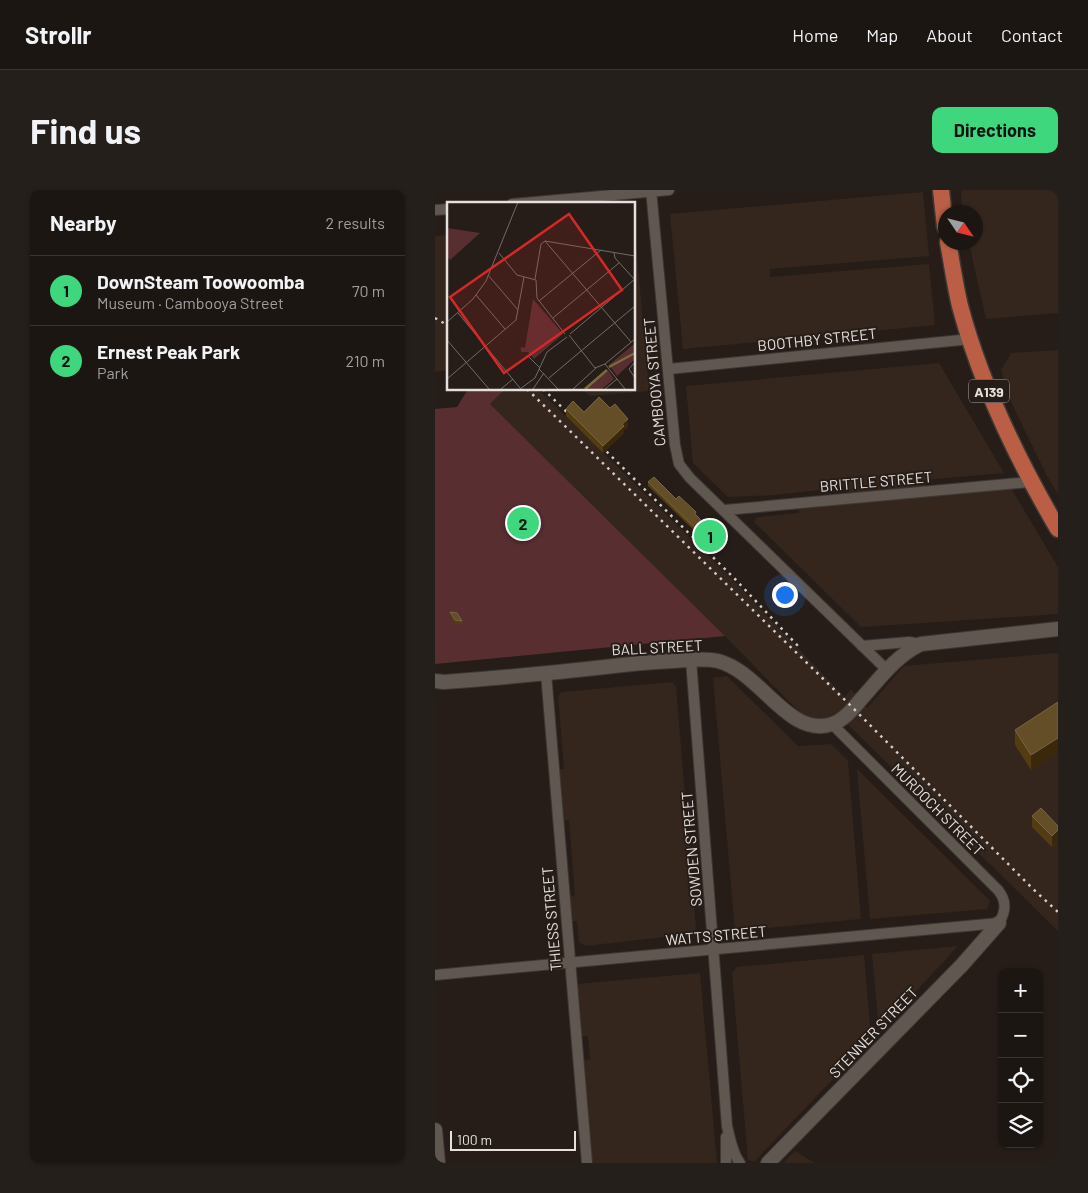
<!DOCTYPE html>
<html lang="en">
<head>
<meta charset="utf-8">
<style>
  body { margin:0; font-family:Barlow,sans-serif; background:#251f1b; color:#f1f3f6 }
  .controls { position:absolute; right:15px; bottom:15px; display:grid; overflow:hidden; border-radius:10px; box-shadow:0 1px 4px #0004 }
  .controls button { width:45px; height:45px; display:grid; place-items:center; padding:0; border:0; border-bottom:1px solid #3a3532; background:#1c1612; color:#f1f3f6; font:25px sans-serif }
  .compass { position:absolute; left:503px; top:15px; width:45px; height:45px; border-radius:50%; background:#1c1612; box-shadow:0 1px 4px #0004; rotate:125deg }
  .scale { position:absolute; left:15px; bottom:12px; width:126px; box-sizing:border-box; padding-left:5px; border:2px solid #e6e0dd; border-top:0; font-size:14px; line-height:18px; white-space:nowrap; color:#e6e0dd; -webkit-text-stroke:4px #261d18; paint-order:stroke }
  .you { position:absolute; left:349px; top:404px; width:18px; height:18px; margin:-12px; border:4px solid #fff; border-radius:50%; background:#1a73e8; box-shadow:0 0 0 8px #1a73e833 }
  .badge { display:grid; place-items:center; width:32px; height:32px; border-radius:50%; background:#3ed77d; color:#111; font-size:16px; font-weight:700 }
  .pin { position:absolute; translate:-50% -50%; border:2px solid #fff; box-shadow:0 1px 5px #0006 }
  .list { margin:0; padding:0; list-style:none }
  h2 { display:flex; justify-content:space-between; align-items:center; height:65px; margin:0; padding:0 20px; font-size:21px }
  h2 small { font-size:16px; font-weight:400; color:#a09f9f }
  .list li { display:grid; grid-template-columns:32px 1fr auto; gap:15px; align-items:center; box-sizing:border-box; height:70px; padding:0 20px; border-top:1px solid #3a3532 }
  .list b { display:block; font-size:19px; white-space:nowrap }
  .list p { margin:0; font-size:16px; white-space:nowrap; color:#a09f9f }
  .list em { font-size:16px; font-style:normal; color:#a09f9f }
  .icon { flex:none; width:28px; height:28px; fill:none; stroke:currentColor; stroke-width:2; stroke-linecap:round; stroke-linejoin:round }
  .map { position:relative; flex:none; width:623px; height:973px; overflow:hidden; border-radius:10px }
  header { display:flex; align-items:center; gap:30px; box-sizing:border-box; height:70px; padding:0 25px; background:#1c1612; border-bottom:1px solid #3a3532 }
  header strong { font-size:24px }
  nav { display:flex; gap:28px; margin-inline-start:auto; font-size:18px }
  .intro { display:flex; align-items:center; justify-content:space-between; box-sizing:border-box; height:120px; padding:0 30px }
  h1 { margin:0; font-size:35px }
  .button { padding:12px 22px; border-radius:10px; background:#3ed77d; color:#111; font-size:18px; font-weight:700 }
  main { display:flex; gap:30px; padding:0 30px }
  aside { flex:1; background:#1c1612; border-radius:10px; box-shadow:0 1px 4px #0004 }
  .map>svg:first-child { display:block }
  .built { fill:#34261d }
  .green { fill:#582e31 }
  .lines { fill:none; stroke-linecap:round; stroke-linejoin:round }
  .minor-casing { stroke:#3e3734; stroke-width:12 }
  .secondary-casing { stroke:#3e3734; stroke-width:16 }
  .trunk-casing { stroke:#3e3734; stroke-width:19 }
  .minor { stroke:#615751; stroke-width:10 }
  .secondary { stroke:#615751; stroke-width:14 }
  .trunk { stroke:#ba5f46; stroke-width:16 }
  .rail { stroke:#d3ccc9; stroke-width:2.5; stroke-dasharray:2.5 5; stroke-linecap:butt }
  .wall { fill:#543c12 }
  .shaded-wall { fill:#3b280b }
  .building { fill:#644e28; stroke:#786544 }
  .labels { text-anchor:middle; dominant-baseline:central; stroke-width:4; stroke-linejoin:round; paint-order:stroke }
  .shield { fill:#261d18; stroke:#aca6a2; stroke-width:1 }
  .shield-label { font-size:14px; font-weight:bold; fill:#e6e0dd }
  .street-label { font-size:15px; fill:#e6e0dd; stroke:#261d18 }
  .inset-river { fill:none; stroke:#786b3d; stroke-width:2.5 }
  .inset-road { fill:none; stroke:#736b67; stroke-width:1 }
  .view { fill:#d62828; fill-opacity:0.15; stroke:#d62828; stroke-width:2.5 }
  .inset-edge { fill:none; stroke:#e6e0dd; stroke-width:2.5 }
</style>
</head>
<body>
<header>
<strong>Strollr</strong>
<nav><a>Home</a><a>Map</a><a>About</a><a>Contact</a></nav>
</header>
<div class="intro"><h1>Find us</h1><a class="button">Directions</a></div>
<main>
<aside>
<h2>Nearby<small>2 results</small></h2>
<ul class="list">
<li><span class="badge">1</span><div><b>DownSteam Toowoomba</b><p>Museum · Cambooya Street</p></div><em>70 m</em></li>
<li><span class="badge">2</span><div><b>Ernest Peak Park</b><p>Park</p></div><em>210 m</em></li>
</ul>
</aside>
<div class="map">
<svg width="623" height="973" viewBox="0 0 623 973">
  <rect width="100%" height="100%" fill="#261d18"/>
  <!-- built -->
  <g class="built">
    <path d="M526 0H623V123L551 129 534 53 540 52V22H527Z"/>
    <path d="M488 2 494 66 335 79V87L494 74 500 135 248 159 235 24Z"/>
    <path d="M199 30 214 201 155 206 147 199H199Z"/>
    <path d="M14 45V180L0 182V46Z"/>
    <path d="M623 160V304L612 286 573 206 566 180 576 163Z"/>
    <path d="M504 173 569 283 489 290 490 298 415 306 413 297 338 305 293 307 258 273 251 196Z"/>
    <path d="M70 199H103L292 384 410 507 416 499 432 518 469 476 623 463V741L401 523 389 529 373 531 290 446 55 214Z"/>
    <path d="M576 298 623 377V424L426 437 319 332 320 329 323 327 364 323V318Z"/>
    <path d="M292 486 363 556 396 554 413 571 426 729 300 741 278 488Z"/>
    <path d="M237 492 241 497 261 738 257 744 150 756 144 752 142 731H137L134 707 140 705 134 630 129 631 124 579H129L123 506 127 502Z"/>
    <path d="M422 579 555 711 552 719 435 729Z"/>
    <path d="M523 756 444 841 437 764Z"/>
    <path d="M429 765 436 849 319 972 313 970 297 783 302 777Z"/>
    <path d="M265 783 282 973H157L149 871 155 869 153 846H147L142 794Z"/>
    <path d="M360 961 380 973H348Z"/>
  </g>
  <!-- green -->
  <path class="green" d="M33 199H70L55 214 290 446 0 474V219L22 217Z"/>
  <g class="lines">
    <!-- minor casing -->
    <g class="minor-casing">
      <g id="minor">
        <path d="M216 0 240 255 244 274 255 288 452 480"/>
        <path d="M77 14 234 0"/>
        <path d="M0 20 14 19"/>
        <path d="M234 179 526 150 534 147"/>
        <path d="M290 320 595 292"/>
        <path d="M427 456 474 452 486 454"/>
        <path d="M256 470 292 936C295 948 297 963 305 973"/>
        <path d="M111 483 152 973"/>
        <path d="M0 785 564 733C571 721 572 711 563 700L397 534"/>
        <path d="M291 947V973"/>
      </g>
    </g>
    <!-- secondary casing -->
    <g class="secondary-casing">
      <g id="secondary">
        <path d="M0 491 9 492C63 488 117 483 170 477 193 474 215 472 238 471 252 470 269 468 283 471 326 482 354 549 397 534 410 530 420 516 428 507 446 487 461 466 486 454L623 439"/>
        <path d="M0 940 3 973"/>
        <path d="M333 973 527 775 564 733"/>
      </g>
    </g>
    <!-- trunk casing -->
    <g class="trunk-casing">
      <g id="trunk">
        <path d="M506 0 510 37"/>
        <path d="M513 52C517 74 520 95 525 116 546 195 582 269 623 339"/>
      </g>
    </g>
    <!-- minor -->
    <use href="#minor" class="minor"/>
    <!-- secondary -->
    <use href="#secondary" class="secondary"/>
    <!-- trunk -->
    <use href="#trunk" class="trunk"/>
    <!-- rail -->
    <g class="rail">
      <path d="M0 128 14 136"/>
      <path d="M92 199 418 518 598 699 623 722"/>
      <path d="M108 199 140 230"/>
      <path d="M161 251 301 390 363 456"/>
    </g>
  </g>
  <!-- wall -->
  <g class="wall">
    <path d="M131 219 193 237 189 240V243L168 263 131 226Z"/>
    <path d="M213 292 241 309 261 326 279 346 272 353 213 296Z"/>
    <path d="M15 422 27 431V435L20 434 15 425Z"/>
    <path d="M623 512V562L596 580 580 555V540Z"/>
    <path d="M597 626 623 636V651L617 657 597 637Z"/>
  </g>
  <!-- shaded-wall -->
  <g class="shaded-wall">
    <path d="M193 229V237L189 240V243L168 263V256L187 234Z"/>
    <path d="M279 343V346L272 353V350Z"/>
    <path d="M623 548V562L596 580V565Z"/>
    <path d="M623 640V651L617 657V646Z"/>
  </g>
  <!-- building -->
  <g class="building">
    <path d="M164 207 175 218 180 214 193 229 187 234 189 236 168 256 131 219 138 211 149 222Z"/>
    <path d="M219 287 241 309 244 306 261 322 260 324 279 343 272 350 213 292Z"/>
    <path d="M15 422 22 423 27 431 20 430Z"/>
    <path d="M623 512V548L596 565 580 540Z"/>
    <path d="M606 618 623 636V640L617 646 597 626Z"/>
  </g>
  <g class="labels">
    <!-- shield labels -->
    <rect class="shield" x="534" y="189.5" width="40" height="23" rx="4"/>
    <g class="shield-label">
      <text x="554" y="201">A139</text>
    </g>
    <!-- street labels -->
    <g class="street-label">
      <text transform="translate(382 149) rotate(-6)">BOOTHBY STREET</text>
      <text transform="translate(219 192) rotate(-95)">CAMBOOYA STREET</text>
      <text transform="translate(441 291) rotate(-5)">BRITTLE STREET</text>
      <text transform="translate(222 457) rotate(-3)">BALL STREET</text>
      <text transform="translate(503 619) rotate(45)">MURDOCH STREET</text>
      <text transform="translate(256 659) rotate(-95)">SOWDEN STREET</text>
      <text transform="translate(116 729) rotate(-95)">THIESS STREET</text>
      <text transform="translate(281 745) rotate(-5)">WATTS STREET</text>
      <text transform="translate(438 842) rotate(-46)">STENNER STREET</text>
    </g>
  </g>
  <!-- overview -->
  <g transform="translate(12 12)">
    <rect width="188" height="188" fill="#261d18"/>
    <path d="M0 26 33 31 3 58 0 54ZM86 97 116 132 87 157 81 150H74V145L78 146ZM187 142V158L170 174 162 163ZM161 168 167 177 155 187H139Z" fill="#582e31"/>
    <path class="inset-river" d="M162 165 188 151M138 187 160 168"/>
    <path class="inset-road" d="M98 39 188 54M52 51 70 73 89 78 90 96 118 132M167 51 168 56 188 78M41 73 71 108M88 77 94 42 98 39 184 140M29 93 58 127M92 99 154 48M11 111 73 186M106 116 172 61M0 120 26 97 39 79 71 0M123 132 188 77M122 133 148 166 158 162 178 187M0 138 42 187M134 149 188 104M81 154 93 166M188 160 182 167 188 176M158 162 188 137M92 167 111 187M102 176 134 149M0 177 69 118 77 75M54 187 66 177M73 187 88 176 100 150 120 135M86 187 97 171M126 187 149 166M158 187 170 177"/>
    <path class="view" d="M122 12 175 88 57 171 3 95Z"/>
    <rect width="188" height="188" class="inset-edge"/>
  </g>
</svg>
<div class="controls">
<button>+</button>
<button>−</button>
<button><svg class="icon" aria-label="locate" viewBox="0 0 24 24"><circle cx="12" cy="12" r="6"/><path d="M12 2v4M12 18v4M2 12h4M18 12h4"/></svg></button>
<button><svg class="icon" aria-label="layers" viewBox="0 0 24 24"><path d="M12 4l9 5-9 5-9-5zM3 14l9 5 9-5"/></svg></button>
</div>
<svg class="compass" viewBox="-18 -18 36 36"><path d="M0-13l5 13h-10z" fill="#e53935"/><path d="M0 13l5-13h-10z" fill="#a09f9f"/></svg>
<div class="scale">100 m</div>
<div class="you"></div>
<div class="pin badge" style="left:275px;top:346px">1</div>
<div class="pin badge" style="left:88px;top:333px">2</div>
</div>
</main>
</body>
</html>
